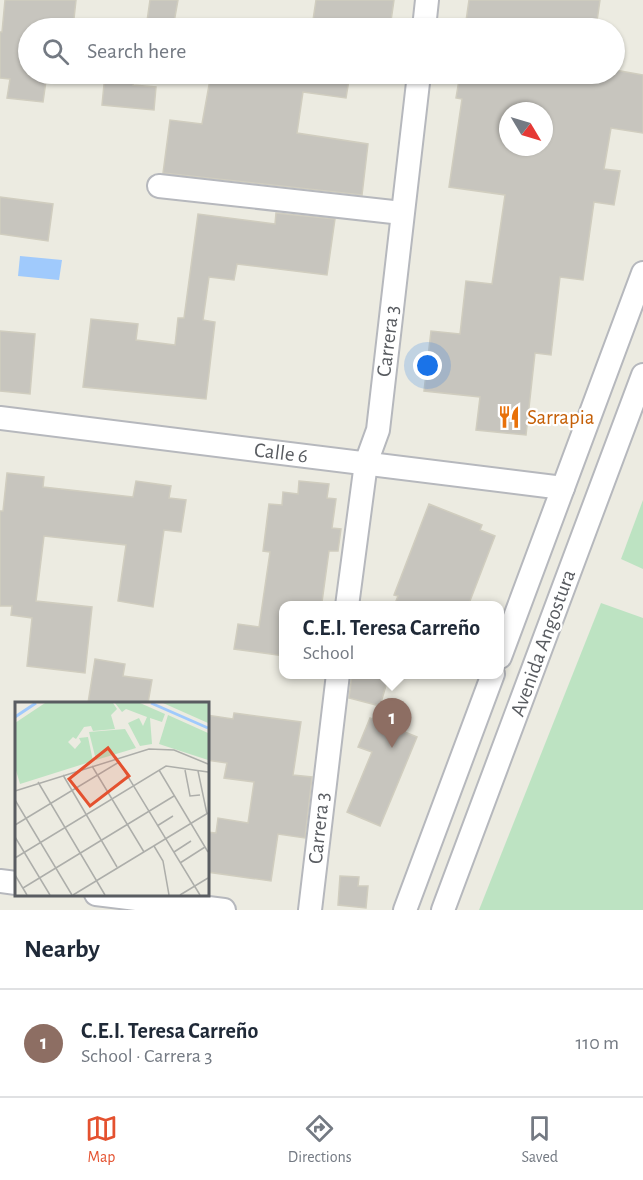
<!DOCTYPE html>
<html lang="en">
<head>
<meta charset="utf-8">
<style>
  body { margin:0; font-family:"Alegreya Sans",sans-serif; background:#f2f2f3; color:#1f2937 }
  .compass { position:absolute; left:499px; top:102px; width:54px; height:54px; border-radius:50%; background:#fff; box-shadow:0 2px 4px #0004; rotate:128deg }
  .you { position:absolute; left:428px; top:366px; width:21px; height:21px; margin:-15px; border:4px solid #fff; border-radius:50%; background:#1a73e8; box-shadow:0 0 0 9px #1a73e833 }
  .badge { display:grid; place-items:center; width:39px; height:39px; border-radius:50%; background:#e4512f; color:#fff; font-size:20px; font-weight:700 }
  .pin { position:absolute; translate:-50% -50px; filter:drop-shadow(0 2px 3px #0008) }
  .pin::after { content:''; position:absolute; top:32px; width:21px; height:18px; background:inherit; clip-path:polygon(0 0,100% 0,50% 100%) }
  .popup { position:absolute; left:279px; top:601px; width:225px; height:78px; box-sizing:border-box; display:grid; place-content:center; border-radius:12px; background:#fff; filter:drop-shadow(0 2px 4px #0005); font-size:20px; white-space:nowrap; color:#747a83 }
  .popup b { font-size:22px; color:#1f2937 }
  .popup::after { content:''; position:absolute; left:50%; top:100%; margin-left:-12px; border:12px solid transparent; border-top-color:#fff }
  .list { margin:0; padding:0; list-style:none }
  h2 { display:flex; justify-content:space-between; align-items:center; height:78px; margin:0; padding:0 24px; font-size:26px }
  h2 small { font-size:20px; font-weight:400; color:#747a83 }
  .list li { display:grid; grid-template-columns:39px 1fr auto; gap:18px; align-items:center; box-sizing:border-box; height:108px; padding:0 24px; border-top:2px solid #e0e1e3 }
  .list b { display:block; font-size:22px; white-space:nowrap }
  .list p { margin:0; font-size:20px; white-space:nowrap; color:#747a83 }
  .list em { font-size:20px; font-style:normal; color:#747a83 }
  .icon { flex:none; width:33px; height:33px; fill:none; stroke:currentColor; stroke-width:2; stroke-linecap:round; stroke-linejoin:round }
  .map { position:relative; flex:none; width:643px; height:910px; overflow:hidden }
  .search { position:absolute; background:#fff; box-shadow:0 2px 4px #0004; left:18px; right:18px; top:18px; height:66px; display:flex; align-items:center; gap:15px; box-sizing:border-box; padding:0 21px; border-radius:33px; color:#747a83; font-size:22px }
  .sheet { height:186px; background:#fff }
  nav { display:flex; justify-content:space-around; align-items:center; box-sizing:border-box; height:84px; border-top:2px solid #e0e1e3; background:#fff; font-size:16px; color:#747a83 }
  nav a { display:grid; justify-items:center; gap:3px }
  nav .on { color:#e4512f }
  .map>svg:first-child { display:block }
  .green { fill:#bde3c2 }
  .water { fill:#a0cafc }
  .building { fill:#c7c5be; stroke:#d0cdbf; stroke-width:1.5; fill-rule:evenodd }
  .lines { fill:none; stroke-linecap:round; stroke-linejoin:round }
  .street-casing { stroke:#b6b8bd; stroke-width:26 }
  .street { stroke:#fff; stroke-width:22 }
  .labels { text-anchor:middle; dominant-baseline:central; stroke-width:4.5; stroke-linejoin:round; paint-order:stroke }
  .street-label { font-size:21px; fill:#595c61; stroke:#fff }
  .food-label { font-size:21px; fill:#c56008; stroke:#fff; text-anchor:start }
  .inset-river { fill:none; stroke:#a0cafc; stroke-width:3 }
  .inset-road { fill:none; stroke:#adaeaa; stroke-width:1.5 }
  .view { fill:#e4512f; fill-opacity:0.15; stroke:#e4512f; stroke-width:3 }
  .inset-edge { fill:none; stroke:#595c61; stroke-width:3 }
</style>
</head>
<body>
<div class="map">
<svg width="643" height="910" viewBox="0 0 643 910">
  <rect width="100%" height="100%" fill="#ecebe1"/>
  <!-- green -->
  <g class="green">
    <path d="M643 500V569L621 559Z"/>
    <path d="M601 603 643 618V910H479Z"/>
  </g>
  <!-- water -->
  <path class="water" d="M20 256 62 260 59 280 18 276Z"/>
  <!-- building -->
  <g class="building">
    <path d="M5 0H76L73 28H28V74H47L43 102 7 98 10 79 0 78V32H2Z"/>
    <path d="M150 0H178L173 28H146Z"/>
    <path d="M316 0H394L390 28 313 20Z"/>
    <path d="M469 0H600L596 28H465Z"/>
    <path d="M615 70 643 75V133L611 128 604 169 620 171 614 205 594 202 583 280 560 277 551 355 535 353 526 435 476 430 480 397 424 391 431 331 460 334 466 281 492 284 505 195 449 187 462 99 456 98 460 74H615ZM508 111H544V147H508Z"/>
    <path d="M105 74H135L133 85 156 87 154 110 102 105Z"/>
    <path d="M211 74 254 81V74H350L346 98 303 92 297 133 368 144 362 195 163 173 170 120 202 124Z"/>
    <path d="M0 197 53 204 48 241 0 234Z"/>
    <path d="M276 213 335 219 327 275 237 264 234 280 209 277 203 320 215 322 206 399 83 387 91 319 138 324 136 340 175 345 178 318H184L198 214 275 224Z"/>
    <path d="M0 331 35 334 30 394 0 391Z"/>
    <path d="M7 473 44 477 43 487 133 497 136 481 171 486 169 498 186 500 181 532 164 530 153 607 118 601 126 545 44 536 36 601 92 607 85 673 27 666 32 618 11 615 12 606H0V511H3Z"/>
    <path d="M299 481 329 484 327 498 336 499 332 528 341 529 338 551H329L322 602H317L316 606H284V656L234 649 238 624 259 627 270 552 263 551 269 504 282 505 283 492 298 494Z"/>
    <path d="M429 504 482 525 480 530 495 536 468 606H394L398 596 394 595Z"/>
    <path d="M95 659 125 664 123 676 152 680 148 703H88Z"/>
    <path d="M352 675H389L380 706 349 698Z"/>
    <path d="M234 713 301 722 293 775 312 777 305 838 278 834 271 881 207 872V832L216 833 218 818 248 823 254 782 224 778 227 763 207 760V715L233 719Z"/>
    <path d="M370 718 417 737 380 826 347 812 372 752 358 747Z"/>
    <path d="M340 876 359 877 358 886H368L366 908 338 905Z"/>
  </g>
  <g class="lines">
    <!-- street casing -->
    <g class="street-casing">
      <g id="street">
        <path d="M424 28 427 0"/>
        <path d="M159 186 402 213"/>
        <path d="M0 418 563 488"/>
        <path d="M347 606 366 463 378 430 419 74"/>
        <path d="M500 657 643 273"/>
        <path d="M0 881 16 883"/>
        <path d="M96 894 224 910"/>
        <path d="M310 910 338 674"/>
        <path d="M405 910 493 674"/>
        <path d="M443 910 643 375"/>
      </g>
    </g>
    <!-- street -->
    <use href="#street" class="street"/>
  </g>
  <!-- icons -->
  <defs>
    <g id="restaurant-bare" transform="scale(1.8)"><path d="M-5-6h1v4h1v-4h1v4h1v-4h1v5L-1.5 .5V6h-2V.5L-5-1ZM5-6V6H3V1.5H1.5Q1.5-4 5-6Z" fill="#e8710a" stroke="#fff" stroke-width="2.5" paint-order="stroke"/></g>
  </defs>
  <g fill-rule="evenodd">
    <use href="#restaurant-bare" x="509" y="417"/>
  </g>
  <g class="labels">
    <!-- street labels -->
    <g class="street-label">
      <text transform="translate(388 341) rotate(-83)">Carrera 3</text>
      <text transform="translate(281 453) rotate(7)">Calle 6</text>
      <text transform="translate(543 643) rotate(-70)">Avenida Angostura</text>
      <text transform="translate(319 828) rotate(-84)">Carrera 3</text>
    </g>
    <!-- food labels -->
    <g class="food-label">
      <text x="527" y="417">Sarrapia</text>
    </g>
  </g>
  <!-- overview -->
  <g transform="translate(15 702)">
    <rect width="194" height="194" fill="#ecebe1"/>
    <path d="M30 1H98L102 7 96 13 100 27 78 29 76 24 69 25 61 37 58 35 53 40 60 47 66 40 64 36 73 35 78 59 5 82 0 65V21ZM100 1H125L150 12 147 20 135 16 137 42 125 44 113 21 124 16 128 24 132 15 111 7 107 10ZM148 1H193V21ZM153 13 193 31V58L144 42ZM110 27 121 46 81 58 74 30Z" fill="#bde3c2"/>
    <path class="inset-river" d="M136 1 193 26M0 15 21 1"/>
    <path class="inset-road" d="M101 55 185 193M77 64 129 150M144 68 193 150M170 68 175 94 185 93M183 69 192 112M48 73 102 165M23 80 90 193M0 89 134 47 159 48 193 62M0 98 57 193M0 123 104 60M142 124 158 114M0 135 35 193M139 144 148 159 154 193M159 150 176 139M0 156 151 64 193 70M165 161 190 145M0 173 12 193M8 186 159 94M58 193 193 111M165 193 193 176"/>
    <path class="view" d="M93 46 114 74 75 104 54 77Z"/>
    <rect width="194" height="194" class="inset-edge"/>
  </g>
</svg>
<svg class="compass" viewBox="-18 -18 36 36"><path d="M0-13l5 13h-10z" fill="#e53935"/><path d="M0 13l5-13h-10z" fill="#747a83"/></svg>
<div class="you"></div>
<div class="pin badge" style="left:392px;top:748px;background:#8d6e63">1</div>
<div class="popup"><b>C.E.I. Teresa Carreño</b>School</div>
<div class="search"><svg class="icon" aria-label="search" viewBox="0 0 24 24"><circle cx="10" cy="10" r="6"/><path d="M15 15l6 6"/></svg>Search here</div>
</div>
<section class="sheet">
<h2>Nearby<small></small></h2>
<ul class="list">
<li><span class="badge" style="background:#8d6e63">1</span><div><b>C.E.I. Teresa Carreño</b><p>School · Carrera 3</p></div><em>110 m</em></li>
</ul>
</section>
<nav>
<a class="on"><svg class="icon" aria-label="map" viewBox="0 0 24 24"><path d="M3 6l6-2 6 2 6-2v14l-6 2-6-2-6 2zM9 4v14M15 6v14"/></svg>Map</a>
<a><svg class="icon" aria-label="directions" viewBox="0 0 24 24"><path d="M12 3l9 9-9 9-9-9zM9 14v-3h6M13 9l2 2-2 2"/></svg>Directions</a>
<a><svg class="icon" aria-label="saved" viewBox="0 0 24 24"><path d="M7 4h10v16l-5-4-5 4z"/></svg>Saved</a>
</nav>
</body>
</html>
